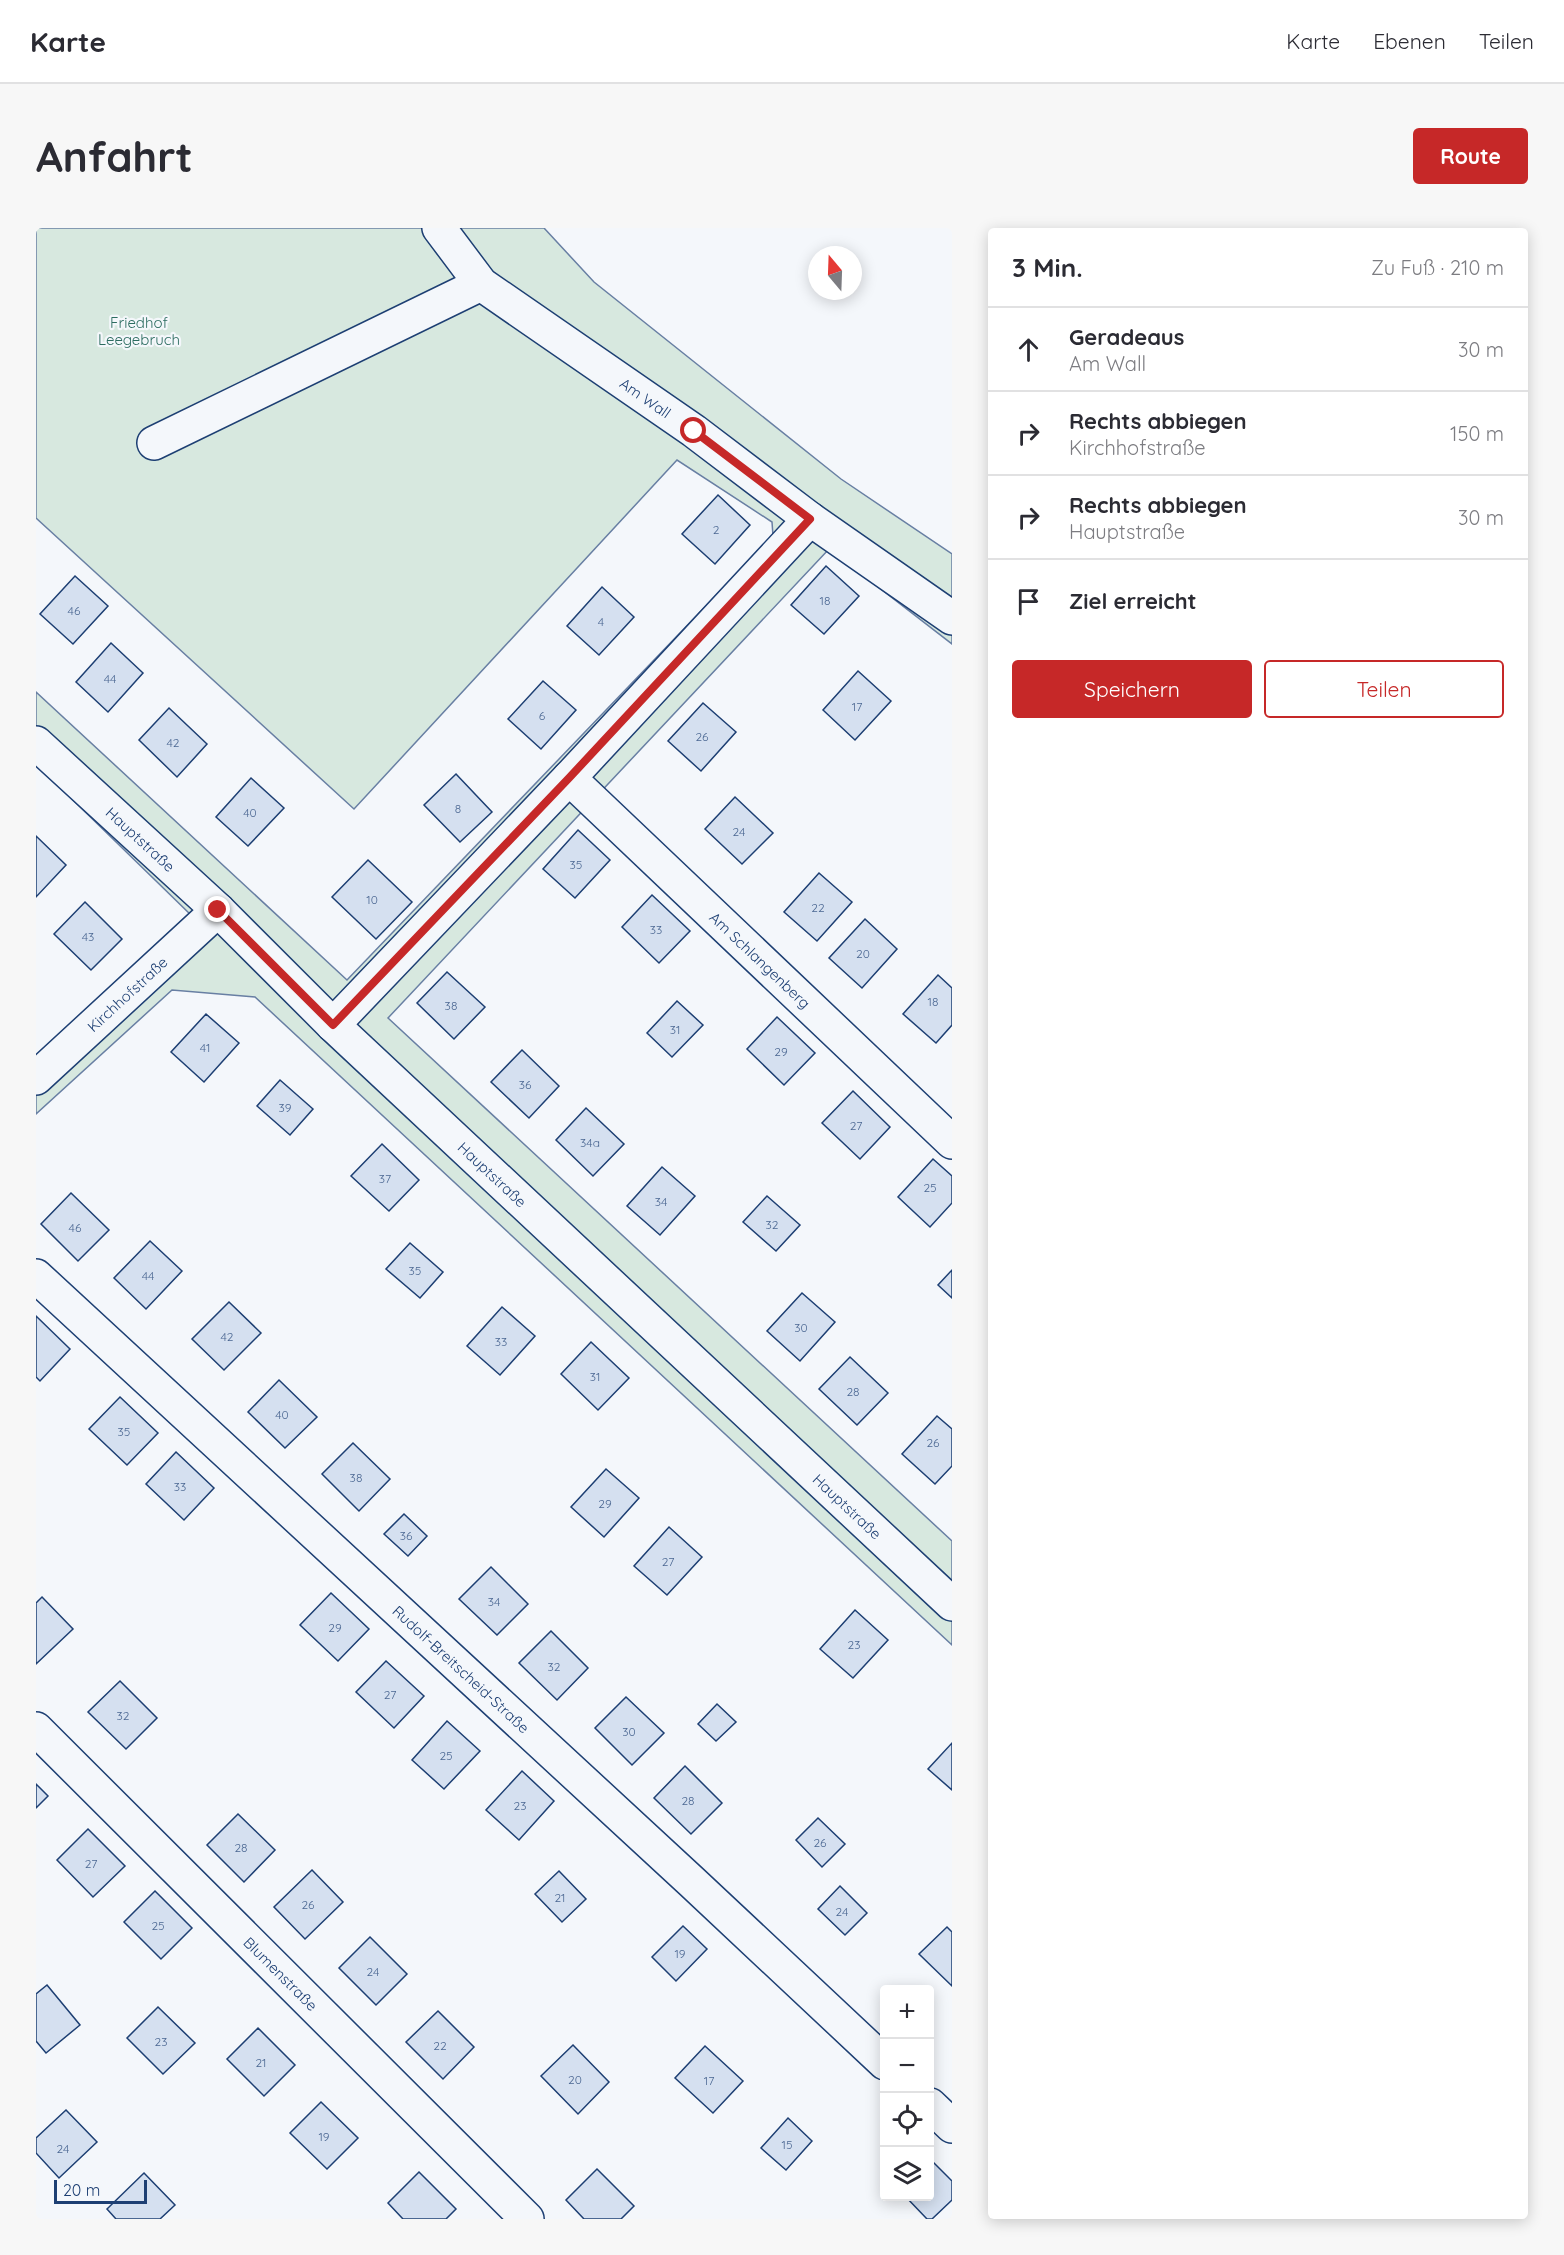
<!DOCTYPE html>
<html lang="de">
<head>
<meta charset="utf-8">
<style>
  body { margin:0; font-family:Quicksand,sans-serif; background:#f7f7f7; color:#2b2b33 }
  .controls { position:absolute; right:18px; bottom:18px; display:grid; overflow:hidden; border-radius:6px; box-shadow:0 3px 15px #0003 }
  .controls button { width:54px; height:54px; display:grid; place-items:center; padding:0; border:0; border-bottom:2px solid #e1e1e2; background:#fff; color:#2b2b33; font:30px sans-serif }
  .compass { position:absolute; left:772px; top:18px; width:54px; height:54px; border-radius:50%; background:#fff; box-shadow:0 3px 15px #0003; rotate:341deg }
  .scale { position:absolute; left:18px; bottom:15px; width:93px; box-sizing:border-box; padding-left:6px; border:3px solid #1d3f73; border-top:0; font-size:16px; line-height:21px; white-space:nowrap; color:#1d3f73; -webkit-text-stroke:4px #f4f7fb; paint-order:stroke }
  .stop { position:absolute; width:18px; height:18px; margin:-14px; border:4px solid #c62828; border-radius:50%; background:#fff }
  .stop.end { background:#c62828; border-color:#fff; box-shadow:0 2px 6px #0008 }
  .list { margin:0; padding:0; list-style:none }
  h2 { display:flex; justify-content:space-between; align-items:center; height:78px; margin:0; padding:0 24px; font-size:26px }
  h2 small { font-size:20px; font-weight:400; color:#7c7c81 }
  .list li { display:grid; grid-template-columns:39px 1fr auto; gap:18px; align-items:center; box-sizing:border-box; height:84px; padding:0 24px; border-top:2px solid #e1e1e2 }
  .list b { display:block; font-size:22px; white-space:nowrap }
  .list p { margin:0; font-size:20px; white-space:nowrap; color:#7c7c81 }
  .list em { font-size:20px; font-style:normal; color:#7c7c81 }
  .actions { display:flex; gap:12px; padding:18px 24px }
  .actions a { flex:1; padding:14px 0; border:2px solid #c62828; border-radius:6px; text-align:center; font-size:21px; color:#c62828 }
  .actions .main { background:#c62828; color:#fff }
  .icon { flex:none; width:33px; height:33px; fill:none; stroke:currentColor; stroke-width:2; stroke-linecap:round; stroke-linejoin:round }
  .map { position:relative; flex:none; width:916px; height:1991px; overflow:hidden; border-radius:6px }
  header { display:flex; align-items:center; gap:36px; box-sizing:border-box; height:84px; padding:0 30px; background:#fff; border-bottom:2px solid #e1e1e2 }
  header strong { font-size:28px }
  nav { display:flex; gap:33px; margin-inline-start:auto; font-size:21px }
  .intro { display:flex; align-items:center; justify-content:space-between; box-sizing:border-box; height:144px; padding:0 36px }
  h1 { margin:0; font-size:42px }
  .button { padding:15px 27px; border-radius:6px; background:#c62828; color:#fff; font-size:21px; font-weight:700 }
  main { display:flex; gap:36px; padding:0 36px }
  aside { flex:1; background:#fff; border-radius:6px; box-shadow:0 3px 15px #0003 }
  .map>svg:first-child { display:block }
  .green { fill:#d7e8df; stroke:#687fa3; stroke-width:1.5 }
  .building { fill:#d5e0f0; stroke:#1d3f73; stroke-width:1.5 }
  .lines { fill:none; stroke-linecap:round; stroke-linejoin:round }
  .minor-casing { stroke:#1d3f73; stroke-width:36 }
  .minor { stroke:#f4f7fb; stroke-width:33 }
  .route { stroke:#c62828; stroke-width:8 }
  .labels { text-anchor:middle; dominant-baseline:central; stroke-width:4.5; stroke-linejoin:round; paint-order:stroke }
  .number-label { font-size:12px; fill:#4b6792 }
  .park-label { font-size:15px; fill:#2c6c60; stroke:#f4f7fb }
  .street-label { font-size:15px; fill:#1d3f73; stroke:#f4f7fb }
</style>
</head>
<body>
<header>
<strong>Karte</strong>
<nav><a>Karte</a><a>Ebenen</a><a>Teilen</a></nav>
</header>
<div class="intro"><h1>Anfahrt</h1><a class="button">Route</a></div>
<main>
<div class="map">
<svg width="916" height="1991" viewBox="0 0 916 1991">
  <rect width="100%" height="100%" fill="#f4f7fb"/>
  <!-- green -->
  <path class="green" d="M0 0H508L558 54 805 251 916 326V416L793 321 352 790 916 1313V1417L219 769 136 762 0 886V837L158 690 0 536V464L311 752 737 308 736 294 641 232 318 581 0 290Z"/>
  <!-- building -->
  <g class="building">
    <path d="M682 267 714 297 679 336 646 306Z"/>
    <path d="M790 338 823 368 788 406 755 377Z"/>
    <path d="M39 348 72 378 37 416 4 386Z"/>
    <path d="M566 359 598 389 563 427 531 398Z"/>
    <path d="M75 415 107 445 72 484 40 454Z"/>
    <path d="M822 443 855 473 819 512 787 482Z"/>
    <path d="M507 453 540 482 505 521 472 491Z"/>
    <path d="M667 475 700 504 665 543 632 513Z"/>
    <path d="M133 480 171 516 141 549 103 512Z"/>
    <path d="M420 546 456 584 424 614 388 577Z"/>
    <path d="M215 550 248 580 212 618 180 589Z"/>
    <path d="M699 569 737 605 706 636 669 601Z"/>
    <path d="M542 602 574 632 539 670 507 641Z"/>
    <path d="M0 608 30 637 0 669Z"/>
    <path d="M332 632 376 674 340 711 296 669Z"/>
    <path d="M783 645 816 674 781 713 748 684Z"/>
    <path d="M616 667 654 703 623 735 586 699Z"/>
    <path d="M49 674 86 711 55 742 18 706Z"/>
    <path d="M829 691 861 721 826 760 793 730Z"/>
    <path d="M411 744 449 779 418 811 381 775Z"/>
    <path d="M902 747 916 760V797L900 815 867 786Z"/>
    <path d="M641 773 667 797 636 829 611 805Z"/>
    <path d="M170 786 203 815 168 854 135 824Z"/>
    <path d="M741 789 779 825 748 857 711 821Z"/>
    <path d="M486 822 523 858 493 890 455 854Z"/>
    <path d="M244 852 277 881 254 907 221 878Z"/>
    <path d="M817 863 854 899 824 931 786 895Z"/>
    <path d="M550 880 588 916 557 948 520 912Z"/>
    <path d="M346 916 383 952 353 983 315 948Z"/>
    <path d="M897 931 916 948V975L894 999 862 969Z"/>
    <path d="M626 939 659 968 624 1007 591 978Z"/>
    <path d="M35 965 73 1002 42 1033 5 996Z"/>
    <path d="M731 968 764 997 740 1023 707 994Z"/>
    <path d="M114 1013 146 1043 110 1081 78 1050Z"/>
    <path d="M374 1015 407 1044 384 1070 350 1041Z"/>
    <path d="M916 1042V1070L902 1057Z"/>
    <path d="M766 1065 799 1094 764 1133 731 1103Z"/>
    <path d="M193 1074 225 1105 188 1142 156 1111Z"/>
    <path d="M466 1079 499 1108 464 1147 431 1118Z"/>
    <path d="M0 1088 34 1121 4 1153 0 1149Z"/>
    <path d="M555 1114 593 1150 562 1182 525 1146Z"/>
    <path d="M814 1129 852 1165 821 1197 783 1161Z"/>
    <path d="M243 1152 281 1189 249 1220 212 1184Z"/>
    <path d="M84 1169 122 1205 91 1237 53 1201Z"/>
    <path d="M901 1188 916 1201V1238L899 1256 866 1226Z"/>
    <path d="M317 1215 354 1251 323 1283 286 1246Z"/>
    <path d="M140 1224 178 1260 148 1292 110 1256Z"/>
    <path d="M570 1241 603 1270 568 1309 535 1279Z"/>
    <path d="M368 1286 391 1308 372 1328 348 1306Z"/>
    <path d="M633 1299 666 1329 631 1367 598 1338Z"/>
    <path d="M455 1339 492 1376 461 1407 423 1371Z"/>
    <path d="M295 1365 333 1401 302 1433 264 1397Z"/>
    <path d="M6 1369 37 1401 0 1436V1375Z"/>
    <path d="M819 1382 852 1412 817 1450 784 1421Z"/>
    <path d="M515 1403 552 1440 521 1472 483 1435Z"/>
    <path d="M350 1433 388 1468 358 1500 320 1464Z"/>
    <path d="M84 1453 121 1490 90 1521 52 1484Z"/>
    <path d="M590 1469 628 1505 596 1537 559 1500Z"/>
    <path d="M681 1476 700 1494 680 1513 662 1496Z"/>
    <path d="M411 1493 444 1523 408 1561 376 1532Z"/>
    <path d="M916 1515V1562L892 1541Z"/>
    <path d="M649 1538 686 1575 655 1606 618 1570Z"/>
    <path d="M486 1543 518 1573 483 1612 450 1582Z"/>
    <path d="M0 1556 12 1568 0 1580Z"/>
    <path d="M202 1586 239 1622 208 1654 171 1617Z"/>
    <path d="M782 1590 809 1616 786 1639 760 1612Z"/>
    <path d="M52 1601 89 1638 57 1669 21 1632Z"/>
    <path d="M276 1642 307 1674 269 1711 238 1679Z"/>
    <path d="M523 1643 550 1671 526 1694 499 1666Z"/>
    <path d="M804 1658 831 1685 809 1707 782 1681Z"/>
    <path d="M119 1663 156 1700 125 1731 88 1694Z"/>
    <path d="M647 1698 671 1721 640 1753 616 1729Z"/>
    <path d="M911 1699 916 1704V1758L883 1726Z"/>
    <path d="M334 1709 371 1746 340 1777 303 1740Z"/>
    <path d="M11 1757 44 1797 10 1825 0 1813V1766Z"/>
    <path d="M122 1779 159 1815 127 1846 91 1810Z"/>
    <path d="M402 1783 438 1819 407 1851 370 1814Z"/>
    <path d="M222 1800 259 1837 228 1868 191 1831Z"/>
    <path d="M537 1817 573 1854 542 1886 505 1848Z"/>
    <path d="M669 1818 707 1853 677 1885 639 1850Z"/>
    <path d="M285 1874 322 1910 291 1941 254 1905Z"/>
    <path d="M30 1882 61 1914 23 1950 0 1925V1910Z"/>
    <path d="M752 1890 776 1913 750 1942 725 1920Z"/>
    <path d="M894 1931 916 1953V1972L896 1991H891L869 1968H894Z"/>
    <path d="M561 1941 598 1978 585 1991H548L530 1972Z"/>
    <path d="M383 1944 420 1981 410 1991H367L352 1975Z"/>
    <path d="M108 1945 139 1977 124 1991H80L71 1981Z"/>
  </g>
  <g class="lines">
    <!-- minor casing -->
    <g class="minor-casing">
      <g id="minor">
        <path id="s1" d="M403 0 445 56 658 203 774 291 916 390"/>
        <path d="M118 215 445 56"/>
        <path id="s2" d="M0 515 182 682 297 797 916 1376"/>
        <path id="s3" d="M533 550 916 914"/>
        <path d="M297 797 533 550 774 291"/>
        <path id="s4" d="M0 850 182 682"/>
        <path id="s5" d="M0 1048 656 1654 849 1835"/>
        <path id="s6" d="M0 1501 491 1991"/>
        <path d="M894 1877 916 1898"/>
      </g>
    </g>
    <!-- minor -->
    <use href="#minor" class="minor"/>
  </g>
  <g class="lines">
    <!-- route -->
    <path class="route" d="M182 682 297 797 533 550 774 291 658 203"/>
  </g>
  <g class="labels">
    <!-- number labels -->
    <g class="number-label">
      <text x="680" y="301">2</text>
      <text x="789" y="372">18</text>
      <text x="38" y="382">46</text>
      <text x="565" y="393">4</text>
      <text x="74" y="450">44</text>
      <text x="821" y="478">17</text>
      <text x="506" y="487">6</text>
      <text x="666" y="508">26</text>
      <text x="137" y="514">42</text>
      <text x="422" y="580">8</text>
      <text x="214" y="584">40</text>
      <text x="703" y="603">24</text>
      <text x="540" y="636">35</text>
      <text x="336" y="671">10</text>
      <text x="782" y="679">22</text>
      <text x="620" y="701">33</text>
      <text x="52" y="708">43</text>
      <text x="827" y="725">20</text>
      <text x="897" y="773">18</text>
      <text x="415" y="777">38</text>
      <text x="639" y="801">31</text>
      <text x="169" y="819">41</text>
      <text x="745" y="823">29</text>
      <text x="489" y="856">36</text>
      <text x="249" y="879">39</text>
      <text x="820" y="897">27</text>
      <text x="554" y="914">34a</text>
      <text x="349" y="950">37</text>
      <text x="894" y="959">25</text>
      <text x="625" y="973">34</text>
      <text x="736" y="996">32</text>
      <text x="39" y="999">46</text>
      <text x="379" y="1042">35</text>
      <text x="112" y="1047">44</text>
      <text x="765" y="1099">30</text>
      <text x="191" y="1108">42</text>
      <text x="465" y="1113">33</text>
      <text x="559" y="1148">31</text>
      <text x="817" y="1163">28</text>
      <text x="246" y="1186">40</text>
      <text x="88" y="1203">35</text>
      <text x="897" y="1214">26</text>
      <text x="320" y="1249">38</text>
      <text x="144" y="1258">33</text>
      <text x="569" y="1275">29</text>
      <text x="370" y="1307">36</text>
      <text x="632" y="1333">27</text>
      <text x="458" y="1373">34</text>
      <text x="299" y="1399">29</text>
      <text x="818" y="1416">23</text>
      <text x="518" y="1438">32</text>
      <text x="354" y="1466">27</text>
      <text x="87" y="1487">32</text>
      <text x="593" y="1503">30</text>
      <text x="410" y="1527">25</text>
      <text x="652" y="1572">28</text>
      <text x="484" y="1577">23</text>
      <text x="784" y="1614">26</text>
      <text x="205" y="1619">28</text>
      <text x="55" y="1635">27</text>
      <text x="524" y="1669">21</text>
      <text x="272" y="1676">26</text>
      <text x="806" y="1683">24</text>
      <text x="122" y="1697">25</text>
      <text x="644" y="1725">19</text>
      <text x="337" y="1743">24</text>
      <text x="125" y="1813">23</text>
      <text x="404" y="1817">22</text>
      <text x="225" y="1834">21</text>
      <text x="539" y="1851">20</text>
      <text x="673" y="1852">17</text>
      <text x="288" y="1908">19</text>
      <text x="751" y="1916">15</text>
      <text x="27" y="1920">24</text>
    </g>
    <!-- park labels -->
    <g class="park-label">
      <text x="103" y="94">Friedhof<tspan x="103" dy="17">Leegebruch</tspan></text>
    </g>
    <!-- street labels -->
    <g class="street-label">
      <text stroke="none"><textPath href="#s1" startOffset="270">Am Wall</textPath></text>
      <text stroke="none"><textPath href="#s2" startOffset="142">Hauptstraße</textPath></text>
      <text stroke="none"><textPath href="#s3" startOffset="264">Am Schlangenberg</textPath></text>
      <text stroke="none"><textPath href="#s4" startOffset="124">Kirchhofstraße</textPath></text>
      <text stroke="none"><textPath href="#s2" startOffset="628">Hauptstraße</textPath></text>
      <text stroke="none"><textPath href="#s2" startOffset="1114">Hauptstraße</textPath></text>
      <text stroke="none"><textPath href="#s5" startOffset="579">Rudolf-Breitscheid-Straße</textPath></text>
      <text stroke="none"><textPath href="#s6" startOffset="346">Blumenstraße</textPath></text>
    </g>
  </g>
</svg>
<div class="controls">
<button>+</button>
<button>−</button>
<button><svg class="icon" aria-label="locate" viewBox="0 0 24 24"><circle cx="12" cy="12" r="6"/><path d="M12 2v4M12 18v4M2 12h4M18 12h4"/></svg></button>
<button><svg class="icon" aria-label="layers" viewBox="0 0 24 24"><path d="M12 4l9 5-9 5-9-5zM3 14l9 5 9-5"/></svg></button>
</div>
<svg class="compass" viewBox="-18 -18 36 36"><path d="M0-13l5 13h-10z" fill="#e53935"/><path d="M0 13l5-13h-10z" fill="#7c7c81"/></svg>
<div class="scale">20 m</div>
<div class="stop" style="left:658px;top:203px"></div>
<div class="stop end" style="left:182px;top:682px"></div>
</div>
<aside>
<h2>3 Min.<small>Zu Fuß · 210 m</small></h2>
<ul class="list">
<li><svg class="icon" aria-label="ahead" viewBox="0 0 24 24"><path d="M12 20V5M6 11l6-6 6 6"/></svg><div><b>Geradeaus</b><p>Am Wall</p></div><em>30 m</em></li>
<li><svg class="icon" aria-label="right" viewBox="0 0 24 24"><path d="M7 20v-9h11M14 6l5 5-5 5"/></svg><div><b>Rechts abbiegen</b><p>Kirchhofstraße</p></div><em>150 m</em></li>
<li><svg class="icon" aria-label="right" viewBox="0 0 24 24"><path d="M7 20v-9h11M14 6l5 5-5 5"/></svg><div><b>Rechts abbiegen</b><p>Hauptstraße</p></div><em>30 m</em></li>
<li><svg class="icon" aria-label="arrive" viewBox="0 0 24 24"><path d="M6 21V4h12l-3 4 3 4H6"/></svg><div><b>Ziel erreicht</b></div></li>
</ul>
<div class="actions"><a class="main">Speichern</a><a>Teilen</a></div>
</aside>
</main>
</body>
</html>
